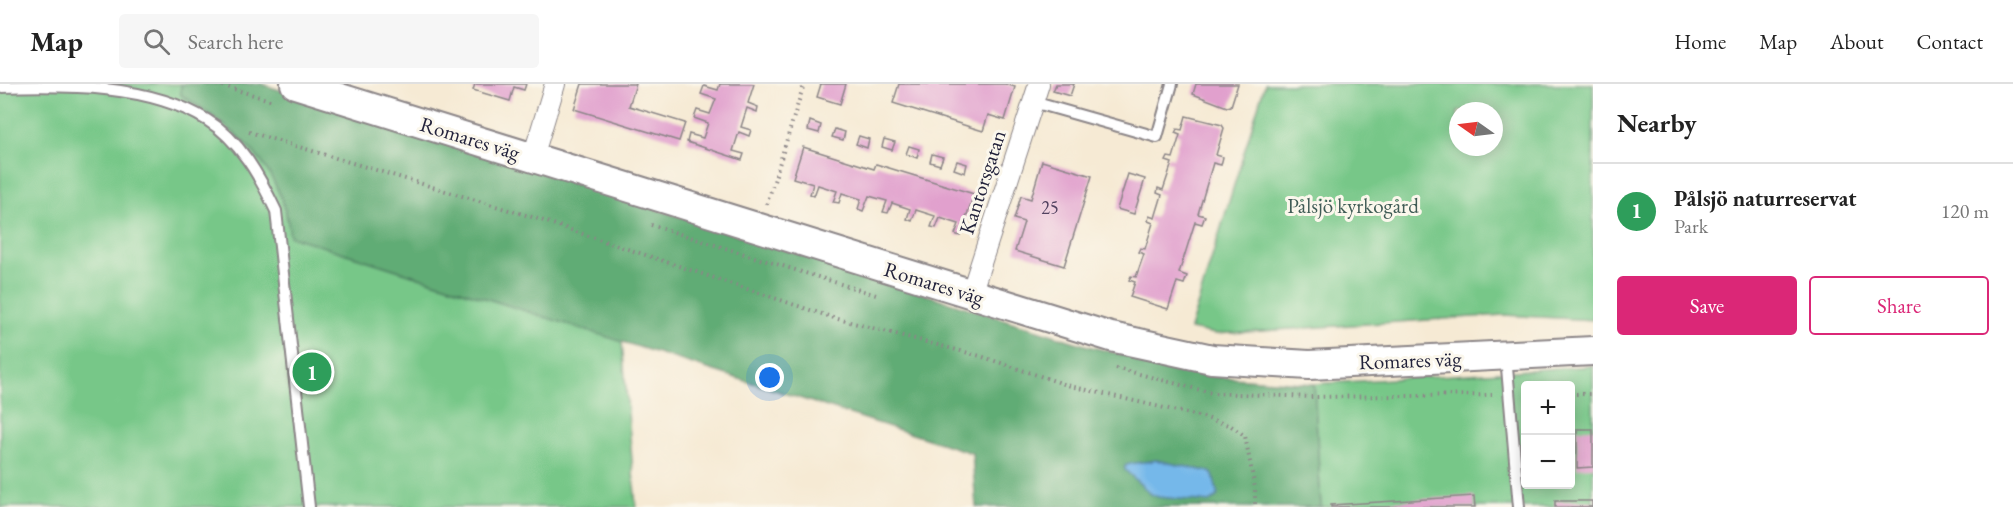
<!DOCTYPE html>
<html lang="en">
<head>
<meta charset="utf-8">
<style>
  body { margin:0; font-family:"EB Garamond",serif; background:#f6f6f6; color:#222 }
  .controls { position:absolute; right:18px; bottom:18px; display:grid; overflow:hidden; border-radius:6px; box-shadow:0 3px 15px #0003 }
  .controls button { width:54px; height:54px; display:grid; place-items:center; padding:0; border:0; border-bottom:2px solid #e0e0e0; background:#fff; color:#222; font:30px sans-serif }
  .compass { position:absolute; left:1449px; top:18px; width:54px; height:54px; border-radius:50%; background:#fff; box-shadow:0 3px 15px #0003; rotate:284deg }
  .you { position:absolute; left:770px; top:294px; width:21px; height:21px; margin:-15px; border:4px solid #fff; border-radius:50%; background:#1a73e8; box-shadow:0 0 0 9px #1a73e833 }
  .badge { display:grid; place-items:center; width:39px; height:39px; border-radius:50%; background:#db2777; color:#fff; font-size:20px; font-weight:700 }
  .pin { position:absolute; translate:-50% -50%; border:3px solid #fff; box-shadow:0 2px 6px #0006 }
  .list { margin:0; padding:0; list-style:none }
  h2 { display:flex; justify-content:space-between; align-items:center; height:78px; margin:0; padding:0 24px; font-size:26px }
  h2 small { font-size:20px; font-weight:400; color:#767676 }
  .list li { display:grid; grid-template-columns:39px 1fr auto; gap:18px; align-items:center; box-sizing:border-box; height:96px; padding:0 24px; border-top:2px solid #e0e0e0 }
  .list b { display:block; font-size:22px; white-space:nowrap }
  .list p { margin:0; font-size:20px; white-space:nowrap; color:#767676 }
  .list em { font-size:20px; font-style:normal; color:#767676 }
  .actions { display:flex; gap:12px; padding:18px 24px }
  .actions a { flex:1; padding:14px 0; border:2px solid #db2777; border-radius:6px; text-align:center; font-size:21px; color:#db2777 }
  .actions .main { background:#db2777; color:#fff }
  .icon { flex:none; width:33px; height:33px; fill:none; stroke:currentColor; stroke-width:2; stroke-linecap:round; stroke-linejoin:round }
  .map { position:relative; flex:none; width:1593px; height:423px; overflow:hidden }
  header { display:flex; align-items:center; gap:36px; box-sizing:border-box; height:84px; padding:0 30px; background:#fff; border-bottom:2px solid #e0e0e0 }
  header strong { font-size:28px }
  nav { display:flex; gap:33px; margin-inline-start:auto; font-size:21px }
  .search { width:420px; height:54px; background:#f6f6f6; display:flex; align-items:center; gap:15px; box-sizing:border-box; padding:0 21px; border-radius:6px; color:#767676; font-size:22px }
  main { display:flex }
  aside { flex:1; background:#fff }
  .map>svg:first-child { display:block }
  .green { fill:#77c788; stroke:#4c7462; stroke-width:1.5; fill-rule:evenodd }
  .forest { fill:#61ac74; stroke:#426758; stroke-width:1.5 }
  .water { fill:#74b8ea; stroke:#4b6d92; stroke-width:1.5 }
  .building { fill:#e1a0cd }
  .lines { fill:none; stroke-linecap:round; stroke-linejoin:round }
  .lane-casing { stroke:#8c8688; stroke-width:14 }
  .street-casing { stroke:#8c8688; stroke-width:22 }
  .secondary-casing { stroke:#8c8688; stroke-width:32 }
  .path { stroke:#8c8688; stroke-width:4; stroke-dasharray:1.5 4.5; stroke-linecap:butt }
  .lane { stroke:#fff; stroke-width:10 }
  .street { stroke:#fff; stroke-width:20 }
  .secondary { stroke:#fff; stroke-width:28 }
  .labels { text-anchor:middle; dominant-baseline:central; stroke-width:6; stroke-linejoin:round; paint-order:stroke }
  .number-label { font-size:18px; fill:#524260 }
  .street-label { font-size:21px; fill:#22223b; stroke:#fbf7ec }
  .park-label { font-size:21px; fill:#405c56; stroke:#fbf7ec }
</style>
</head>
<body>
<header>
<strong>Map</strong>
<div class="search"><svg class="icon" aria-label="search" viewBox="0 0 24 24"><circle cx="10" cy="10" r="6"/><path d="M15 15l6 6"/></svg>Search here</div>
<nav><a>Home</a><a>Map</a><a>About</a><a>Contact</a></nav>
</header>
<main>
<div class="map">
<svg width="1593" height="423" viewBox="0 0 1593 423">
  <rect width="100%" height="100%" fill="#fbf7ec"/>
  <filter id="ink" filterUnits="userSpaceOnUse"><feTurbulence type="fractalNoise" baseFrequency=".0167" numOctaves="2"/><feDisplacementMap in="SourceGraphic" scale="12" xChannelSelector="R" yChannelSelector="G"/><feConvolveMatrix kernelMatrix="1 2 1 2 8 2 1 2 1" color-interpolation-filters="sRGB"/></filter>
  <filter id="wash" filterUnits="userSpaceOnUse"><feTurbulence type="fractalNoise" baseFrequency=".008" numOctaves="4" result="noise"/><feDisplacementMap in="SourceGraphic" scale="24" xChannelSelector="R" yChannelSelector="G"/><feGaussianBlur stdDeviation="1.35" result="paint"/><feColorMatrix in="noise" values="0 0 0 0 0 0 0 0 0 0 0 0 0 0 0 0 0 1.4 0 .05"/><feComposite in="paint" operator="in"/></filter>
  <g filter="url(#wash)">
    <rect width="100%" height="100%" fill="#f6ead4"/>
    <!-- green -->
    <g class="green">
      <path d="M0 0H181V11L613 152 636 423H0Z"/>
      <path d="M1265 0H1593V236L1504 231 1215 250 1190 245ZM1458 27H1494V63H1458Z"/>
      <path d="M1593 282V423H1321L1314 300ZM1526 302H1570V400H1526Z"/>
    </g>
    <!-- forest -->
    <path class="forest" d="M181 0H261L1088 262 1206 292 1314 300 1321 423H976L972 369 290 152C282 81 237 46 181 11Z"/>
    <!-- water -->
    <path class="water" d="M1156 376 1210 388 1213 391 1218 411 1215 415 1209 418 1158 413 1151 410 1125 386V382C1134 377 1146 379 1156 376Z"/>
    <g id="blocks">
      <!-- building -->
      <g class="building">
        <path d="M475 0H526L524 6 514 3 510 17 473 6Z"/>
        <path d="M582 0H636L629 22 685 39 679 57 574 25Z"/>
        <path d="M720 0H754L748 19 758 23 757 28 747 24 741 43 751 46 749 52 739 48 733 67 744 70 742 76 687 58 689 50 703 54 708 39 694 34 697 26 710 30 716 15 701 10 704 2 718 6Z"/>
        <path d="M821 0H846L840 20 817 13Z"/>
        <path d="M899 0H1005L1015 3 1005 36 988 31 983 47 893 19Z"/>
        <path d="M1056 0H1074L1070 12 1053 7Z"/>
        <path d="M1196 0H1238L1231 22 1227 23 1193 10Z"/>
        <path d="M1186 32 1222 41 1224 44 1216 71 1223 73 1221 81 1213 79 1198 130 1205 132 1202 140 1195 138 1179 189 1187 192 1184 200 1177 198 1168 225 1130 213 1135 198 1129 196 1131 192 1136 193 1144 170 1138 168 1140 164 1145 165 1153 139 1148 137 1149 132 1155 134 1162 111 1157 109 1158 104 1163 106 1172 79 1166 77 1168 73 1173 74 1180 51 1175 49 1177 45 1182 46Z"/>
        <path d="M810 37 821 41 819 49 808 46Z"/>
        <path d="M835 45 845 48 843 56 832 53Z"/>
        <path d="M859 52 869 55 867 64 856 60Z"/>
        <path d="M884 55 895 58 892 66 882 63Z"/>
        <path d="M909 62 919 65 917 74 906 70Z"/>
        <path d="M803 63 874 85 876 80 974 110 960 152 955 150 959 140 940 134 936 144 931 143 935 132 916 126 912 137 907 135 910 125 892 119 888 129 883 128 887 117 869 112 863 127 858 125 861 115 842 109 839 119 833 118 837 107 818 101 814 112 810 110 813 100 793 94Z"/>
        <path d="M932 70 943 73 940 81 930 78Z"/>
        <path d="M957 77 967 80 965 89 954 85Z"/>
        <path d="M1042 77 1092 92 1064 182 1015 167 1024 138 1014 135 1021 112 1031 115Z"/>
        <path d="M1128 90 1145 95 1134 130 1117 125Z"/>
        <path d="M1577 345H1593V383L1577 384Z"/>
        <path d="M1474 412 1475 423H1331V421Z"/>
        <rect x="1555" y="417" width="37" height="6"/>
      </g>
    </g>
  </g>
  <g filter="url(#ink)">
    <use href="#blocks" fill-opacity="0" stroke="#8c8688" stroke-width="1.5"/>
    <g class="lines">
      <!-- lane casing -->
      <g class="lane-casing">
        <g id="lane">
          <path d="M0 3C67 1 149 0 207 36 240 56 260 93 276 127L309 423"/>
          <path d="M1033 18 1157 53 1172 0"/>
          <path d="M1506 272 1519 423"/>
        </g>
      </g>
      <!-- street casing -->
      <g class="street-casing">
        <g id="street">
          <path d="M533 73 555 0"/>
          <path d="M971 210 1039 0"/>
        </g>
      </g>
      <!-- secondary casing -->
      <g class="secondary-casing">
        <path id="secondary" d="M295 0 1111 253 1212 275 1309 281 1593 267"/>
      </g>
      <!-- path -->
      <g class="path">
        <path d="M217 0 273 17"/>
        <path d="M249 48 529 132 834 234 980 272 1070 302 1203 333 1231 342 1245 352 1255 404V423"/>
        <path d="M767 120 804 0"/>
        <path d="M651 141 876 211"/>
        <path d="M1116 284 1212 309 1311 313 1492 311"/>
        <path d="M1570 310H1593"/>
      </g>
      <!-- lane -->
      <use href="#lane" class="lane"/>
      <!-- street -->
      <use href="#street" class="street"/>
      <!-- secondary -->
      <use href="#secondary" class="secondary"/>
    </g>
  </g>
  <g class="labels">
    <!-- number labels -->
    <g class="number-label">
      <text x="1050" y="123">25</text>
    </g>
    <!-- street labels -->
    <g class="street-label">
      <text transform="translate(470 54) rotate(17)">Romares väg</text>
      <text transform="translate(982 98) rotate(-72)">Kantorsgatan</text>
      <text transform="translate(934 199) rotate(17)">Romares väg</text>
      <text transform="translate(1410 276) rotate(-2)">Romares väg</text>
    </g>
    <!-- park labels -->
    <g class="park-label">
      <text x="1353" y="121">Pålsjö kyrkogård</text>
    </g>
  </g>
</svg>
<div class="controls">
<button>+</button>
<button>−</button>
</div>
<svg class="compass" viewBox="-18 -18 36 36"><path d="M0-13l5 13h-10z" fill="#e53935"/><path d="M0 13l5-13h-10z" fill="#767676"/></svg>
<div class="you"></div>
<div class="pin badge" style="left:312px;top:288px;background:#2e9e5b">1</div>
</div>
<aside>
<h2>Nearby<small></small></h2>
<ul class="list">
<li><span class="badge" style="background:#2e9e5b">1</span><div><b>Pålsjö naturreservat</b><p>Park</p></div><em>120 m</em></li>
</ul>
<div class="actions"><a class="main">Save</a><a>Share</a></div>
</aside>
</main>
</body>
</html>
